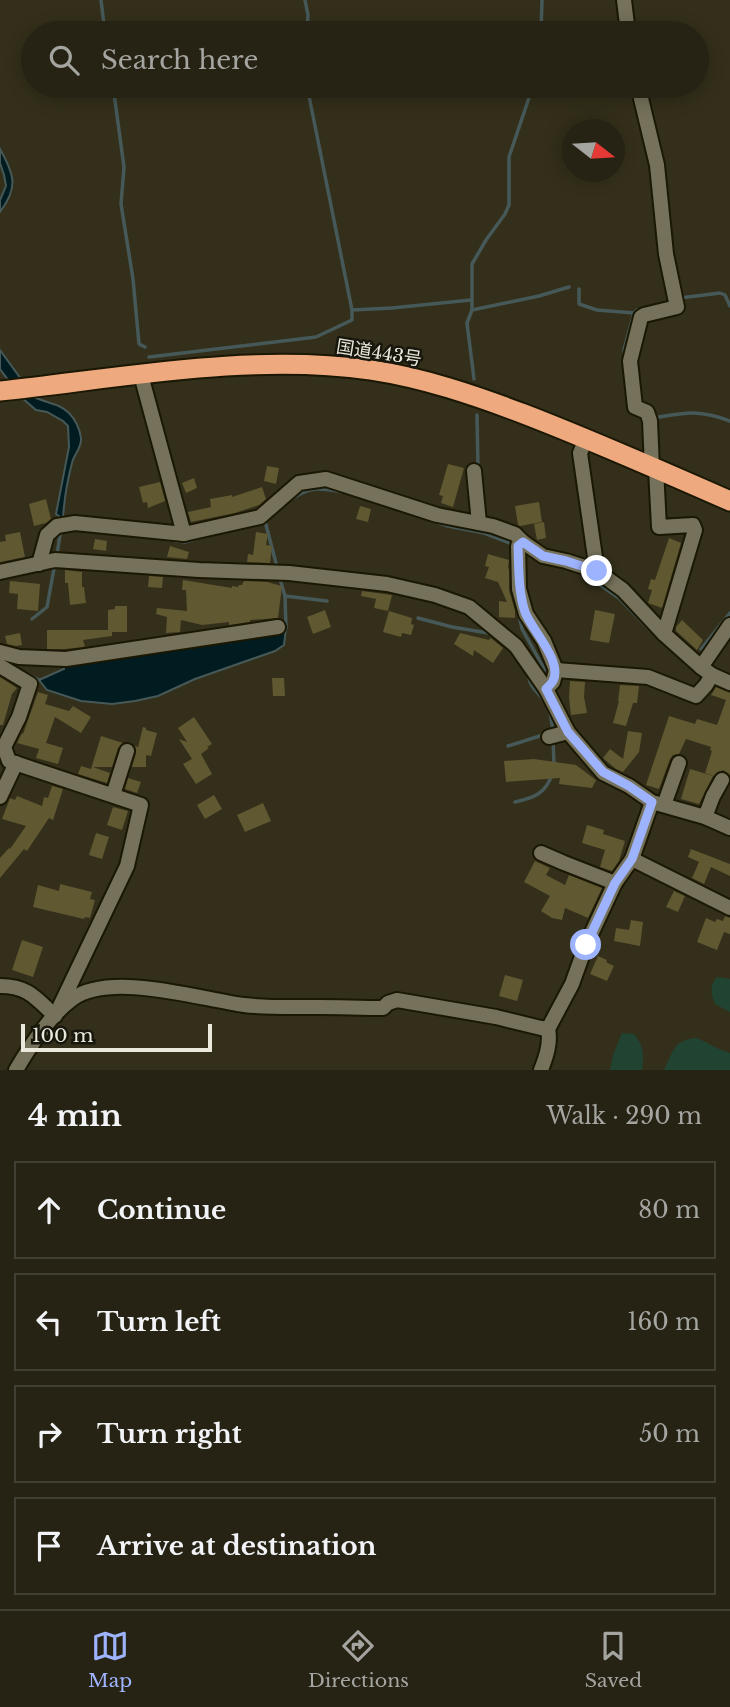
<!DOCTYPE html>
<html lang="en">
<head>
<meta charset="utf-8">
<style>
  body { margin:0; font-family:"Libre Baskerville","Noto Sans JP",serif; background:#2e2b1d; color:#f1f3f6 }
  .compass { position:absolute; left:562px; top:119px; width:63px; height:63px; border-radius:50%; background:#262314; box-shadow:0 4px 18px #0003; rotate:107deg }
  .scale { position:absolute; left:21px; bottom:18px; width:191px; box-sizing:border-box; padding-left:7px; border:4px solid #eae8db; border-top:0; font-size:19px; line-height:24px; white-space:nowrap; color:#eae8db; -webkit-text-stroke:5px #18170d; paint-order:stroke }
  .stop { position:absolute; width:21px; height:21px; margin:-16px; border:5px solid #9eb3fd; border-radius:50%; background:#fff }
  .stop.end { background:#9eb3fd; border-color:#fff; box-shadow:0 2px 7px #0008 }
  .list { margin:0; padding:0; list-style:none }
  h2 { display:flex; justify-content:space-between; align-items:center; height:91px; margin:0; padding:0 28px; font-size:30px }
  h2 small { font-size:23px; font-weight:400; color:#a4a4a0 }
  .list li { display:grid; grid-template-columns:46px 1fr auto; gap:21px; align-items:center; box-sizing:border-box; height:98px; margin:0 14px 14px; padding:0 14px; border:2px solid #424034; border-radius:0px }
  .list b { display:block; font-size:26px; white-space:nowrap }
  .list em { font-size:23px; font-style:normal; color:#a4a4a0 }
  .icon { flex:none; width:38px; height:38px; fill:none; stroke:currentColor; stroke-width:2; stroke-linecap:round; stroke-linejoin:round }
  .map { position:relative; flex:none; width:730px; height:1070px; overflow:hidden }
  .search { position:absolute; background:#262314; box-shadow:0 4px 18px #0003; left:21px; right:21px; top:21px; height:77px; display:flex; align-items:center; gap:18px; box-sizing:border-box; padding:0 24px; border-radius:38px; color:#a4a4a0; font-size:26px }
  .sheet { height:539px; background:#262314 }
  nav { display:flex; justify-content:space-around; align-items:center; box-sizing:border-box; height:98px; border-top:2px solid #424034; background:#262314; font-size:19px; color:#a4a4a0 }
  nav a { display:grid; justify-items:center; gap:4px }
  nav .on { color:#9eb3fd }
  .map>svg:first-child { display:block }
  .green { fill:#214432 }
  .water { fill:#001c20; stroke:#465958; stroke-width:2 }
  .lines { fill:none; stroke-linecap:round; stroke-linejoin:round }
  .stream { stroke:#465958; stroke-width:3.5 }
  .building { fill:#5f5831 }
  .minor-casing { stroke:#1a1703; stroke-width:18 }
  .highway-casing { stroke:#1a1703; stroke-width:23 }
  .minor { stroke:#75715a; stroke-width:14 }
  .highway { stroke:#efa97e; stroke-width:19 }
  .route { stroke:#9eb3fd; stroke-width:9 }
  .labels { text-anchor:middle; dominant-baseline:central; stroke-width:5; stroke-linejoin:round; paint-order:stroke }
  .street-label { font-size:18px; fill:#eae8db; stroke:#18170d }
</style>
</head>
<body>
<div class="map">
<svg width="730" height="1070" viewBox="0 0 730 1070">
  <rect width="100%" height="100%" fill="#332f1a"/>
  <!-- green -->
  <g class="green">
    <path d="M717 977 730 979V1012L715 1004C711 994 709 986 717 977Z"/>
    <path d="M622 1033 634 1034C644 1047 644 1054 642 1070H610L613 1055Z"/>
    <path d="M697 1038C709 1043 718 1050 730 1053V1070H664C673 1052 674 1039 697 1038Z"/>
  </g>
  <!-- water -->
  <g class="water">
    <path d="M0 149C14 174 19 187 0 212V200L6 186 4 175 0 163Z"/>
    <path d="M0 350 34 397C46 403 59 403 69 413 75 419 80 429 81 438 82 448 74 454 72 463 67 482 64 500 63 519L56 514 69 447 68 426 63 421 47 412 36 410 21 397 0 369Z"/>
    <path d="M286 628 284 645 275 651 195 679 158 696 135 701 112 704 81 701 47 690 39 680 64 669 63 663Z"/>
  </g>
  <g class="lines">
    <!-- stream -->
    <g class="stream">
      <path d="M101 0 105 33"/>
      <path d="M305 0 308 15 307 33"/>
      <path d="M541 33 542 0"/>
      <path d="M113 86 124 167 121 204 133 279 139 344 145 347"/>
      <path d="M579 289V304L597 310 634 313 637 310 643 309"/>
      <path d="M680 298 720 293 725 295 730 306"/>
      <path d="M352 310 392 308 471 300"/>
      <path d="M472 310 539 296 569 287"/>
      <path d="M149 357 316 337 352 320V310L307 86"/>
      <path d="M625 359 624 350 634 313"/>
      <path d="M474 379 467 323 472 310V264L486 240 505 214 509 205V157L533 86"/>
      <path d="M477 415 478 468"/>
      <path d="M659 417C688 412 701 410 730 421"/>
      <path d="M290 500C313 484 323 489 349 493"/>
      <path d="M265 521 277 567"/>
      <path d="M433 521 448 526 484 533 512 544 513 548"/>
      <path d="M164 539 185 542 205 536"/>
      <path d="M57 555 61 528"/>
      <path d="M581 572 619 598 651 631 684 660"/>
      <path d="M280 579 285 596 286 628"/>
      <path d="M285 596 327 601"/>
      <path d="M519 615 522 629 545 670"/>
      <path d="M418 618 452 627 494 634"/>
      <path d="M32 619 47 607 55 563"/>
      <path d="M701 649 730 613"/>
      <path d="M20 670 39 680"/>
      <path d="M528 673C531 692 537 689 546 703 551 711 552 722 553 732"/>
      <path d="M553 740 554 764"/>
      <path d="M508 746 546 734"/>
      <path d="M515 802C533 798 546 794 552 774"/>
    </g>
  </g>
  <!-- building -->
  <g class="building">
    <path d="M448 464 464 468 453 507 441 503 443 496 439 495Z"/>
    <path d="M267 466 279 468 276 484 264 481Z"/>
    <path d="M194 478 197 488 186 493 182 483Z"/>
    <path d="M160 482 165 501 148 508 147 502 143 503 139 487Z"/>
    <path d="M262 487 266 499 259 505 235 513 191 522 188 512 211 507 210 499 232 495V497Z"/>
    <path d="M46 499 51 519 46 523 34 526 29 504Z"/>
    <path d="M539 502 542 522 520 526 518 525 515 506Z"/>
    <path d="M360 506 371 509 368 522 356 519Z"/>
    <path d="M544 522 546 538 537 540 534 524Z"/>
    <path d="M20 532 25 557 0 562V542L6 541 5 535Z"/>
    <path d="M256 532 268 534 266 545 272 546 270 563 247 562 248 554 253 555Z"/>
    <path d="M669 538 681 543 662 608 648 603 652 590 648 589 651 579 655 580Z"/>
    <path d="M95 539 107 541 106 551 93 549Z"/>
    <path d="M170 546 189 552 187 559 167 557Z"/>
    <path d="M488 554 509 560 508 568 509 569V590L515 611V618L499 617V601L507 602 498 582 485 578 489 567 485 566Z"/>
    <path d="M65 570 82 572V587H84L86 603 70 605 68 583H65Z"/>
    <path d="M149 576 163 577 162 588 148 587Z"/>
    <path d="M183 580 232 588V586L238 587 239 585H242L243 582 245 581 267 582 282 586 278 618 250 620V622L229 625V622L202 625 181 620 180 632 166 633 167 617 156 614 157 608 187 611 186 590H182Z"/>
    <path d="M10 581 40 584 38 611 17 609 18 594 9 593Z"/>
    <path d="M362 591 392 595 388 611 374 608 376 599 361 596Z"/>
    <path d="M115 606H127V632H112V636L83 640 85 646 83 647 65 649H47V630H108V610L115 609Z"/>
    <path d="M325 610 331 627 313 634 307 617Z"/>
    <path d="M595 610 615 614 609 643 590 640Z"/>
    <path d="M389 611 412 618 411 624 414 625 411 635 402 633 401 637 383 632Z"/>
    <path d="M682 620 703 640 697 650 676 631V627Z"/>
    <path d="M20 633 22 645 16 646 7 644 5 636Z"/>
    <path d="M460 633 489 640 491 638 503 648 493 663 474 650 473 656 454 644Z"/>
    <path d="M0 677 17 688 12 694 3 725H0Z"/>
    <path d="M272 678H284L285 696H273Z"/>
    <path d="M570 681 585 682 584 697 587 713 571 715 569 698Z"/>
    <path d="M620 685 639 686 637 703H633L626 726 613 723 619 701H618Z"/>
    <path d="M716 687 730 693V775L723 770 713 776 705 773 712 751 710 750 711 747 686 739 679 754 673 755 670 759 659 789 646 785 669 716 695 724 697 719 717 725 726 700 711 695Z"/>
    <path d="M38 692 48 695 45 704 69 711 73 706 91 717 81 733 55 717 46 743 63 748 58 764 36 758 39 749 17 743 22 733 23 734Z"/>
    <path d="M194 717 212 744 207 747 209 748 201 754 212 774 196 784 183 764 192 759 179 739 187 742 178 728Z"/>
    <path d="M143 727 146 728V730L157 733 151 756 146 755V767H132L136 753 135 746 138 747Z"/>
    <path d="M628 731 642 733 639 752 623 772 616 769 603 758 610 749 623 759Z"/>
    <path d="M101 736 123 743 118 748 112 767H93L110 773 107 783 78 774 81 766 91 769Z"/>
    <path d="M534 759 576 765 596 780 592 788 559 784 560 778 506 782 504 761Z"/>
    <path d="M690 769 713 776 699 804 681 799Z"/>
    <path d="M128 778 141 782 137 793 125 789Z"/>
    <path d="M52 786 63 789 53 820 49 818 27 851 24 849 0 878V858L9 848 10 849 26 826 2 819 10 798 15 800 17 796 42 806 44 797 48 798Z"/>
    <path d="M214 795 222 809 205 819 197 805Z"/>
    <path d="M263 803 271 821 245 832 237 815Z"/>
    <path d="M113 807 128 811 122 830 107 825Z"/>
    <path d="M587 825 604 830 603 834 625 841 619 861 612 871 600 867 605 850 582 843Z"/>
    <path d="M96 833 109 837 102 859 89 855Z"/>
    <path d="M691 849 730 864V876L711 867 704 884 692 878 699 862 688 857Z"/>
    <path d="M535 861 550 868 546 875 565 885 569 875 602 888 588 918 565 908 562 920 552 918 541 911 550 896 524 882Z"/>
    <path d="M60 884 92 892 90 899 95 900 90 918 85 917 84 919 33 907 38 885 59 891Z"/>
    <path d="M674 891 685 896 678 912 666 907Z"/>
    <path d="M725 916 730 918V934L724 932 717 950 697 942 706 918 715 922 717 919 723 921Z"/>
    <path d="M631 920 643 922 640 946 614 941 616 928 629 930Z"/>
    <path d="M22 940 43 947 33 977 12 970Z"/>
    <path d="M598 956 607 960 606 962 614 966 607 981 590 974Z"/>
    <path d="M505 975 523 980 517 1001 499 996Z"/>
  </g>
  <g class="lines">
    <!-- minor casing -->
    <g class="minor-casing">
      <g id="minor">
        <path d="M624 0 628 33"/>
        <path d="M638 86 657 165 666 254 677 307 644 315 641 317 630 361 635 407 647 412 650 421 652 468"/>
        <path d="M141 375 184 534"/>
        <path d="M586 439 580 453 597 571"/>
        <path d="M656 469 659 527 693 525 695 530 664 634"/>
        <path d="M474 471 479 523"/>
        <path d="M523 542 518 546 519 589 526 614 544 641 556 670"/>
        <path d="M39 564 47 535 57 526 75 523 184 534 260 517 299 483 326 479 437 515 493 526 515 534 523 542 543 556 566 561 597 571 623 590 664 634 701 667 712 675 730 683"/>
        <path d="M0 572 55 560 199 570 289 573 387 584 435 595 469 607 516 646 546 689 568 732 603 773 629 786 652 802 705 817 730 828"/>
        <path d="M0 652 19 657 66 659 278 627"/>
        <path d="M0 666 30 684 19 717 4 747 9 761 141 805 127 866 60 1006"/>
        <path d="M701 667 730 625"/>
        <path d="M546 689 553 682 556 670 648 677 696 696 706 685 712 675"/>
        <path d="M549 737 568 732"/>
        <path d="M113 795 127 751"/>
        <path d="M0 797 16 763"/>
        <path d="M664 805 679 763"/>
        <path d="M705 817 713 796 722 780"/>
        <path d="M541 853 564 863 615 883"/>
        <path d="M632 859 730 908"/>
        <path d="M0 986C28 986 36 998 55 1016"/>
        <path d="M16 1070C30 1046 49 1016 72 999 111 971 199 999 244 1005 269 1008 294 1007 319 1007 340 1007 361 1008 383 1008L388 1003 397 1000 496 1017 541 1028 548 1029 572 984 586 945 615 883 632 859 652 802"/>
        <path d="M541 1070C546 1057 551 1043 548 1029"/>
      </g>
    </g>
    <!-- highway casing -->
    <g class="highway-casing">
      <path id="highway" d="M0 391C122 378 249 353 371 370 424 378 474 395 524 414 594 441 662 471 730 501"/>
    </g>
    <!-- minor -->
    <use href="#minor" class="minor"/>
    <!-- highway -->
    <use href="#highway" class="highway"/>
  </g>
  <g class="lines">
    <!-- route -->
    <path class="route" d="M586 945 615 883 632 859 652 802 629 786 603 772 568 732 546 689C547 688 553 682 553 681 563 661 531 629 525 612 518 591 519 568 518 546L523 542 543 556 566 561 597 571"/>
  </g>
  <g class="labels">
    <!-- street labels -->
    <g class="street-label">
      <text transform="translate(379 353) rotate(9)">国道443号</text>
    </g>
  </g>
</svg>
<svg class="compass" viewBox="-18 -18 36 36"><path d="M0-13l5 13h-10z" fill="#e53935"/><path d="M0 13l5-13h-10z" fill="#a4a4a0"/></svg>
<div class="scale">100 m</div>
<div class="stop" style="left:586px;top:945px"></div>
<div class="stop end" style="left:597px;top:571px"></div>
<div class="search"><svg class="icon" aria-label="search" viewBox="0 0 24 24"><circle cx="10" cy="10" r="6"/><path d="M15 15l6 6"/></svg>Search here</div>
</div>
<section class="sheet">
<h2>4 min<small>Walk · 290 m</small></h2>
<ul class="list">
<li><svg class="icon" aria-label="ahead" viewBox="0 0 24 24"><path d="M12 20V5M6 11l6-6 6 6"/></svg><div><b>Continue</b></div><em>80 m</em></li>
<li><svg class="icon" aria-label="left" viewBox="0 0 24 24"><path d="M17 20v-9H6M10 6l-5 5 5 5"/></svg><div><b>Turn left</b></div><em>160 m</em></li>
<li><svg class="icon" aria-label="right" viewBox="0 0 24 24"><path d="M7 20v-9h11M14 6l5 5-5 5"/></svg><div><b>Turn right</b></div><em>50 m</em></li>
<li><svg class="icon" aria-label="arrive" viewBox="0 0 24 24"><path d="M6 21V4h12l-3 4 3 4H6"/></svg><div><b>Arrive at destination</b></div></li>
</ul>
</section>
<nav>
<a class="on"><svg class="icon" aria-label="map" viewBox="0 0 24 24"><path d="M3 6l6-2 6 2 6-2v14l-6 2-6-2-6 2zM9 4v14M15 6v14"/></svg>Map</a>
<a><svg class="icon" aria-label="directions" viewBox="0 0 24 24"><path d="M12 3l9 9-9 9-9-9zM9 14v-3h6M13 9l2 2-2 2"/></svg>Directions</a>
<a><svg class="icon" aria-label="saved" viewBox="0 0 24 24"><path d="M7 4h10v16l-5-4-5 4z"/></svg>Saved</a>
</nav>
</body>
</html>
